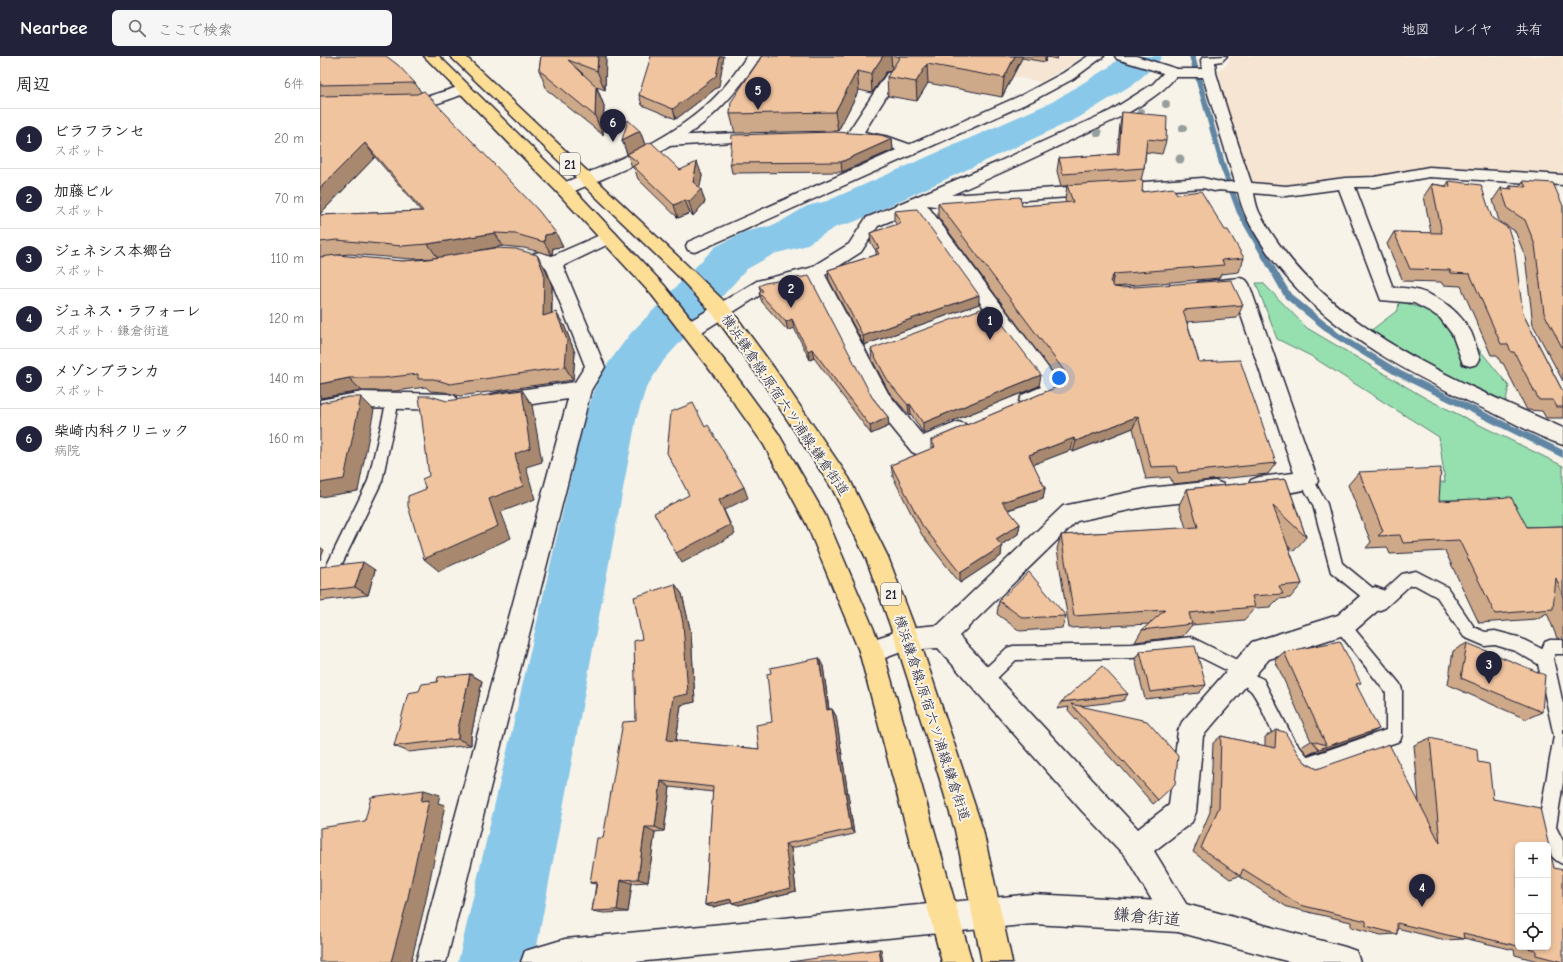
<!DOCTYPE html>
<html lang="ja">
<head>
<meta charset="utf-8">
<style>
  body { margin:0; font-family:"Comic Neue","Klee One",sans-serif; background:#f6f6f6; color:#222 }
  .controls { position:absolute; right:12px; bottom:12px; display:grid; overflow:hidden; border-radius:6px; box-shadow:0 2px 6px #0003 }
  .controls button { width:36px; height:36px; display:grid; place-items:center; padding:0; border:0; border-bottom:1px solid #e0e0e0; background:#fff; color:#222; font:20px sans-serif }
  .you { position:absolute; left:739px; top:322px; width:14px; height:14px; margin:-10px; border:3px solid #fff; border-radius:50%; background:#1a73e8; box-shadow:0 0 0 6px #1a73e833 }
  .badge { display:grid; place-items:center; width:26px; height:26px; border-radius:50%; background:#22223b; color:#fff; font-size:13px; font-weight:700 }
  .pin { position:absolute; translate:-50% -33px; filter:drop-shadow(0 1px 2px #0008) }
  .pin::after { content:''; position:absolute; top:21px; width:14px; height:12px; background:inherit; clip-path:polygon(0 0,100% 0,50% 100%) }
  .list { margin:0; padding:0; list-style:none }
  h2 { display:flex; justify-content:space-between; align-items:center; height:52px; margin:0; padding:0 16px; font-size:17px }
  h2 small { font-size:13px; font-weight:400; color:#767676 }
  .list li { display:grid; grid-template-columns:26px 1fr auto; gap:12px; align-items:center; box-sizing:border-box; height:60px; padding:0 16px; border-top:1px solid #e0e0e0 }
  .list b { display:block; font-size:15px; white-space:nowrap }
  .list p { margin:0; font-size:13px; white-space:nowrap; color:#767676 }
  .list em { font-size:13px; font-style:normal; color:#767676 }
  .icon { flex:none; width:22px; height:22px; fill:none; stroke:currentColor; stroke-width:2; stroke-linecap:round; stroke-linejoin:round }
  .map { position:relative; flex:none; width:1243px; height:906px; overflow:hidden }
  header { display:flex; align-items:center; gap:24px; box-sizing:border-box; height:56px; padding:0 20px; background:#22223b; color:#fff }
  header strong { font-size:19px }
  nav { display:flex; gap:22px; margin-inline-start:auto; font-size:14px }
  .search { width:280px; height:36px; background:#f6f6f6; display:flex; align-items:center; gap:10px; box-sizing:border-box; padding:0 14px; border-radius:6px; color:#767676; font-size:15px }
  main { display:flex }
  aside { flex:1; background:#fff }
  .map>svg:first-child { display:block }
  .built { fill:#f5e5d2 }
  .green { fill:#96dfaf; stroke:#5c8075 }
  .lines { fill:none; stroke-linecap:round; stroke-linejoin:round }
  .stream { fill:#6086a4; fill-rule:evenodd }
  .river { fill:#8ac8ea; fill-rule:evenodd }
  .service-casing { stroke:#22223b; stroke-width:3 }
  .pedestrian-casing { stroke:#22223b; stroke-width:3 }
  .minor-casing { stroke:#22223b; stroke-width:3 }
  .tertiary-casing { stroke:#22223b; stroke-width:3 }
  .primary-casing { stroke:#22223b; stroke-width:3 }
  .service { fill:#f7f3e8; fill-rule:evenodd }
  .pedestrian { fill:#f7f3e8; fill-rule:evenodd }
  .minor { fill:#f7f3e8; fill-rule:evenodd }
  .tertiary { fill:#f7f3e8; fill-rule:evenodd }
  .primary { fill:#fdde96; fill-rule:evenodd }
  .tree { fill:#959f9c }
  .wall { fill:#cea989; stroke:#22223b; fill-rule:evenodd }
  .shaded-wall { fill:#a8896f; stroke:#22223b }
  .building { fill:#f0c49f; stroke:#22223b }
  .labels { text-anchor:middle; dominant-baseline:central; stroke-width:4; stroke-linejoin:round; paint-order:stroke }
  .shield { fill:#f7f3e8; stroke:#62616f; stroke-width:1 }
  .shield-label { font-size:13px; font-weight:bold; fill:#22223b }
  .street-label { font-size:14px; fill:#22223b; stroke:#f7f3e8 }
  .near-street-label { font-size:17px; fill:#22223b; stroke:#f7f3e8 }
</style>
</head>
<body>
<header>
<strong>Nearbee</strong>
<div class="search"><svg class="icon" aria-label="search" viewBox="0 0 24 24"><circle cx="10" cy="10" r="6"/><path d="M15 15l6 6"/></svg>ここで検索</div>
<nav><a>地図</a><a>レイヤ</a><a>共有</a></nav>
</header>
<main>
<aside>
<h2>周辺<small>6件</small></h2>
<ul class="list">
<li><span class="badge">1</span><div><b>ビラフランセ</b><p>スポット</p></div><em>20 m</em></li>
<li><span class="badge">2</span><div><b>加藤ビル</b><p>スポット</p></div><em>70 m</em></li>
<li><span class="badge">3</span><div><b>ジェネシス本郷台</b><p>スポット</p></div><em>110 m</em></li>
<li><span class="badge">4</span><div><b>ジュネス・ラフォーレ</b><p>スポット · 鎌倉街道</p></div><em>120 m</em></li>
<li><span class="badge">5</span><div><b>メゾンブランカ</b><p>スポット</p></div><em>140 m</em></li>
<li><span class="badge">6</span><div><b>柴崎内科クリニック</b><p>病院</p></div><em>160 m</em></li>
</ul>
</aside>
<div class="map">
<svg width="1243" height="906" viewBox="0 0 1243 906">
  <rect width="100%" height="100%" fill="#f7f3e8"/>
  <filter id="ink" filterUnits="userSpaceOnUse"><feTurbulence type="fractalNoise" baseFrequency=".025" numOctaves="2"/><feDisplacementMap in="SourceGraphic" scale="8" xChannelSelector="R" yChannelSelector="G"/><feConvolveMatrix kernelMatrix="1 2 1 2 8 2 1 2 1" color-interpolation-filters="sRGB"/></filter>
  <g filter="url(#ink)">
    <!-- built -->
    <g class="built">
      <path d="M579 0H764L722 26Z"/>
      <path d="M910 0H1243V120L1107 111 1050 121 1026 122 964 130 928 126 898 15 907 9Z"/>
    </g>
    <!-- green -->
    <g class="green">
      <path d="M936 227H943L987 272 1107 343 1243 410V473L1202 476 1184 443 1111 444 1103 427 1125 426 1119 381 991 300 957 283Z"/>
      <path d="M1079 245 1110 255 1144 275 1189 330 1183 358 1066 302 1041 282 1078 254Z"/>
    </g>
    <g class="lines">
      <!-- stream -->
      <path class="stream" d="M869 0H875L906 111 923 157 971 238 1019 277 1081 315 1243 394V402L1075 319 1013 281 965 242 917 157 900 111Z"/>
      <!-- river -->
      <path class="river" d="M802 0H842L837 8 815 27 758 62 534 166 516 171 484 190 454 198 427 213 344 304 326 332 316 364 214 906H138L264 364 277 327 284 313 310 278 395 191 424 176 455 169 487 150 507 145 732 46 789 11Z"/>
      <!-- service casing -->
      <g class="service-casing">
        <g id="service">
          <path d="M73 339 78 340 79 344 62 425 19 514 14 516 9 514 7 509 48 425 67 344 68 340Z"/>
          <path d="M987 419 992 421 1007 448 1022 507 1060 538 1082 518 1096 515 1127 531 1154 571 1165 576 1175 575 1198 581 1222 593 1225 586 1230 584H1243V598H1235L1233 603 1243 648V726L1236 771 1243 785V808C1235 805 1228 798 1228 789H1225L1218 771 1234 680 1218 608 1195 595 1175 589 1165 590 1144 581 1117 541 1095 529H1090L1065 552 1060 554 1055 552 1011 516 993 449 980 425 982 421Z"/>
          <path d="M1022 562 1027 564 1080 628 1082 634V679L1080 685 1074 687 985 718C958 707 948 658 932 636 928 631 919 627 913 624L912 617 870 596 812 602 696 604 669 630 663 633 657 630 655 625 657 620 687 592 693 590 812 588 871 581 929 610 930 617 943 623 974 684 988 701 1066 674V637L1017 574 1014 569 1017 564Z"/>
        </g>
      </g>
      <!-- pedestrian casing -->
      <g class="pedestrian-casing">
        <g id="pedestrian">
          <path d="M768 0H784L753 23 712 45 380 194 374 196 368 194 366 190 368 186 702 39 743 17Z"/>
          <path d="M795 0H816L857 13H882L881 4 883 1 907 0 902 5 895 6 896 17C907 55 919 92 932 129 935 139 935 149 940 158 1002 272 1132 322 1243 372V389C1218 381 1195 367 1171 356 1085 316 992 269 940 185 930 169 922 155 918 136L888 133 886 130 888 127 915 126 883 21H856L797 3Z"/>
        </g>
      </g>
      <!-- minor casing -->
      <g class="minor-casing">
        <g id="minor">
          <path d="M852 12 857 13 859 16C838 47 785 68 751 84 712 103 672 121 631 139L883 122 900 126 902 130 900 134 894 135 883 132 615 150 607 149 741 329 744 334 741 339 709 353 702 351 699 345 702 339 721 331 594 155 558 170 541 196 505 219 568 337 603 380 638 366 645 368 648 374 645 380 599 399 592 396 554 349 490 224 448 234 377 279 370 281 363 279 361 274 363 269 437 225 490 212 529 188 546 162 678 106 790 55 833 28 847 13Z"/>
          <path d="M572 16 577 17 579 20 544 76 569 81 597 91 599 94 597 97C585 100 574 92 563 89 551 85 539 87 528 84L525 81 567 17Z"/>
          <path d="M144 29 149 30 151 33 149 36C127 44 102 56 78 50L76 47 78 44 103 42Z"/>
          <path d="M441 76 446 78 449 81 446 84 348 90 343 88 340 85 343 82 348 80Z"/>
          <path d="M1109 111 1243 119V129L1109 121 1054 131H1035L1073 232C1105 230 1136 249 1151 276 1155 285 1157 294 1160 303L1157 308 1150 310 1143 308 1132 278 1120 262 1111 256 1094 247 1061 244 1019 133 966 140 921 136 915 135 913 131 915 127 921 126 966 130 1025 122 1054 121Z"/>
          <path d="M289 175 295 177 298 181 295 185 243 210 285 311 271 334 126 906H96L248 343 177 353 170 351 167 345 170 339 177 337 255 326 265 310 226 211 213 206 210 202 213 198 219 196 232 200Z"/>
          <path d="M920 222 926 224 929 228 998 425 995 431C980 436 946 441 931 436L928 430 931 424 939 421 974 417 913 235 884 237 878 236 875 231 878 226Z"/>
          <path d="M42 336 128 338 135 340 138 346 135 352 128 354 42 352 0 360V344Z"/>
          <path d="M895 425 903 428 906 434 903 440 895 443 829 450 757 465 639 580 818 773 849 749 858 675 862 666 932 586 1018 559 1047 534 1055 531 1063 534 1067 542 1063 550 1033 576 949 603 883 680 876 756 872 766 834 795 868 851 873 861 868 871 858 876 848 871 806 801 762 755 618 592 587 594 551 607 542 603 539 595 542 587 587 572 618 569 743 450 829 432Z"/>
        </g>
      </g>
      <!-- tertiary casing -->
      <g class="tertiary-casing">
        <g id="tertiary">
          <path d="M427 0H441C429 18 417 35 402 50 361 93 302 114 250 137L244 138 238 137 236 133 238 129C292 107 348 86 391 45 405 32 416 16 427 0Z"/>
          <path d="M713 838 858 846 1025 891 1036 895 1040 906H970L858 876 713 868 316 906H201L205 895 245 883Z"/>
        </g>
      </g>
      <!-- primary casing -->
      <g class="primary-casing">
        <g id="primary">
          <path d="M104 0H119L250 129 344 229 411 313 458 377 505 459 563 595 652 906H622L539 595 487 469 444 389 397 323 332 239 238 137Z"/>
          <path d="M130 0H145L369 211 407 248 454 312 529 422 568 501 599 583 663 774 692 906H662L635 774 618 717 575 583 546 502 513 434 440 322 393 258 357 219Z"/>
        </g>
      </g>
      <!-- service -->
      <use href="#service" class="service"/>
      <!-- pedestrian -->
      <use href="#pedestrian" class="pedestrian"/>
      <!-- minor -->
      <use href="#minor" class="minor"/>
      <!-- tertiary -->
      <use href="#tertiary" class="tertiary"/>
      <!-- primary -->
      <use href="#primary" class="primary"/>
    </g>
    <!-- trees -->
    <g class="tree">
      <circle cx="846" cy="48" r="4"/>
      <circle cx="821" cy="56" r="4"/>
      <circle cx="863" cy="72" r="4"/>
      <circle cx="778" cy="77" r="4"/>
      <circle cx="860" cy="103" r="4.5"/>
    </g>
    <!-- wall -->
    <g class="wall">
      <path d="M0 0 95 27 101 36 243 191 233 192 232 199 204 192 183 190 142 197 225 212 232 230V257L244 269 255 297 253 324 140 340 124 336 110 335 106 331 75 335H42L0 342V159L101 155 55 101 0 158ZM29 198 92 203 117 202 108 203 82 205 11 200Z"/>
      <path d="M221 0H286L285 34 277 31 284 50 283 79 227 34 219 14Z"/>
      <path d="M442 0H738L737 3 727 1 725 6 702 2 682 41 608 27 597 45 568 40 567 21 571 15 566 16 552 37 539 34 518 75 415 77 410 58Z"/>
      <path d="M399 30 356 63 322 49 319 39Z"/>
      <path d="M802 56 846 85 842 98 826 96 824 112 821 124 822 136 857 138 905 174 924 202 919 216 901 218 899 222 794 231 923 249 917 262 867 266 879 306 956 407 948 418 853 428 850 421 826 423 813 372 753 396 751 394 713 408 725 432 723 443 688 454 700 468 698 478 681 489V500L640 527 602 479 573 421 571 409 611 393V384L742 329 618 161V147L702 150 746 147 745 143 747 130H741L737 115 739 102 797 98 800 69Z"/>
      <path d="M320 75 325 89 360 114 382 119 379 132 385 146 373 160 370 157 358 162 318 123 315 114 312 111 302 84Z"/>
      <path d="M572 83 573 94 522 116 412 117 410 107Z"/>
      <path d="M1129 125 1203 258 1243 336V362H1226L1222 355 1207 354 1183 307H1181L1177 299H1171L1141 230 1123 229 1121 226 1083 225 1067 188 1074 176 1111 177 1104 140 1112 128 1126 130Z"/>
      <path d="M1203 125 1243 150V325L1213 269 1205 200 1195 175 1179 165 1173 144 1181 132 1188 133 1190 130 1199 131Z"/>
      <path d="M574 155 659 248 544 289 509 224 508 214 556 199V195L551 187 550 177 577 169 574 165Z"/>
      <path d="M439 230 552 341 568 361 569 370 551 378 494 302 490 304 474 272 468 275 442 246 439 237 441 236Z"/>
      <path d="M551 293 719 330 603 377 591 358 589 359 569 336 552 304Z"/>
      <path d="M1039 416 1119 445 1207 471 1243 470V584L1237 582 1227 557 1216 563 1159 567 1125 495 1070 498 1067 491 1046 492 1051 486 1028 429Z"/>
      <path d="M966 423 986 481 974 495 968 490 982 528 970 542 958 543 950 551 935 552 924 564 872 569 863 580 815 586 822 574 830 568 749 572 737 493 741 479 866 472 859 449 867 433Z"/>
      <path d="M0 511 55 514 48 539 0 545Z"/>
      <path d="M355 528 362 538 371 577 375 646 361 649 356 685 439 693 452 666 503 610 509 653H512L516 660 534 778 471 792 476 835 419 849 412 846 393 851 385 849 393 736 350 731 344 775 335 776 328 826 312 827 308 856 284 857 272 855 276 828 270 827 283 782 316 665 322 583Z"/>
      <path d="M679 545 746 560 742 572 700 575 677 558Z"/>
      <path d="M1147 587 1222 656 1206 663 1128 629 1133 595Z"/>
      <path d="M820 595 886 629 879 637 825 643 815 603Z"/>
      <path d="M964 596 1037 629 1047 679 988 699 981 691 991 685 955 604Z"/>
      <path d="M150 618 162 625 151 680V689L89 696 74 690 99 635 117 626Z"/>
      <path d="M808 638 803 645 760 650 838 744 833 748 800 710 799 711 748 654 749 651 737 653 741 646Z"/>
      <path d="M956 674 986 707 997 713 1099 747 1094 689 1110 682 1158 706 1173 743 1234 812 1243 906H1221L1195 899 1194 894 1144 882V883L1125 884 1077 872V878L1061 879 1031 871V866L967 851 919 820 910 823 873 796 890 756 893 687 901 680 945 690V681ZM1198 789 1228 891H1198Z"/>
    </g>
    <!-- shaded-wall -->
    <g class="shaded-wall">
      <path d="M278 0H286L285 34 277 15Z"/>
      <path d="M400 0H404L399 30 356 63 353 53Z"/>
      <path d="M563 0H571L572 15 566 16 552 37 551 18Z"/>
      <path d="M695 0H702V2L682 41 684 22Z"/>
      <path d="M725 0H727L725 6Z"/>
      <path d="M607 8 608 27 597 45 596 26Z"/>
      <path d="M537 15 539 34 518 75 515 56Z"/>
      <path d="M276 30 284 50 283 79 275 60Z"/>
      <path d="M320 75 325 89 307 98 302 84Z"/>
      <path d="M572 83 573 94 522 116 521 106Z"/>
      <path d="M45 87 55 101 0 158V132Z"/>
      <path d="M377 106 382 119 379 135 381 133 385 146 373 160 369 146Z"/>
      <path d="M365 144 370 157 358 162 354 149Z"/>
      <path d="M175 177 183 190 118 202 108 188Z"/>
      <path d="M236 177 243 191 233 192 232 199 224 186 225 179Z"/>
      <path d="M217 199 225 212 232 230 231 273 223 260Z"/>
      <path d="M794 218 791 232 790 225Z"/>
      <path d="M659 239V248L544 289 543 280Z"/>
      <path d="M236 256 244 269 255 297 253 324 245 311Z"/>
      <path d="M472 263 474 272 468 275 466 266Z"/>
      <path d="M492 293 494 302 490 304 488 295Z"/>
      <path d="M721 319 719 330 603 377V367Z"/>
      <path d="M29 322 42 335 0 342V328Z"/>
      <path d="M202 334 212 349 222 406 206 411 215 443 181 456 191 482 119 515 104 503 169 443 195 398Z"/>
      <path d="M41 341 54 354 38 435 0 441V427Z"/>
      <path d="M590 348 591 358 589 359 588 349Z"/>
      <path d="M818 360 813 372 753 396 756 385Z"/>
      <path d="M568 361 569 370 551 378 550 370Z"/>
      <path d="M754 382 751 394 707 411 709 399Z"/>
      <path d="M424 431 428 442 404 454 415 478 362 507 356 497 399 444Z"/>
      <path d="M725 432 723 443 680 456 682 446Z"/>
      <path d="M700 468 698 478 675 493 676 483Z"/>
      <path d="M682 490 681 500 640 527V517Z"/>
      <path d="M0 491 4 494 0 504Z"/>
      <path d="M43 506 55 514 48 539 35 531Z"/>
      <path d="M355 528 362 538 371 577 375 646 361 649 355 691 347 684Z"/>
      <path d="M499 602 503 610 510 662 507 654Z"/>
      <path d="M150 618 162 625 151 680V689L138 683V673Z"/>
      <path d="M512 653 516 660 534 778 531 773Z"/>
      <path d="M1059 673 1047 679 988 699 999 693Z"/>
      <path d="M341 725 350 731 344 775 335 771Z"/>
      <path d="M104 734 120 739 118 747 125 749 105 848 91 906H71L101 745Z"/>
      <path d="M325 771 335 776 328 826 318 823Z"/>
      <path d="M465 788 471 792 476 835 419 849 412 847Z"/>
      <path d="M301 824 312 827 308 856 297 854Z"/>
      <path d="M411 843 418 845 393 851 385 849Z"/>
      <path d="M559 893H561L563 906H561Z"/>
    </g>
    <!-- building -->
    <g class="building">
      <path d="M0 0H66L78 9 95 27 0 29Z"/>
      <path d="M221 0H278L277 15 248 4 276 30 275 60 219 14Z"/>
      <path d="M331 0H400L396 20 353 53 319 39Z"/>
      <path d="M442 0H563L551 18 537 15 515 56 410 58 411 46Z"/>
      <path d="M579 0H695L684 22 607 8 596 26 567 21 579 2Z"/>
      <path d="M104 35 218 154 236 177 225 179 224 186 196 178 175 177 108 188 82 190 17 184 0 186V159L103 155 45 87 0 132V40L97 38Z"/>
      <path d="M802 56 847 60 846 85 827 83 824 112 743 118 739 102 799 98Z"/>
      <path d="M308 64 320 75 302 84Z"/>
      <path d="M515 76 561 79 572 83 521 106 410 107 412 79Z"/>
      <path d="M331 86 360 114 377 106 373 126 381 133 369 146 365 144 354 149 313 110 319 107 307 98Z"/>
      <path d="M823 124 822 136 853 132 857 138 881 135 905 174H908L924 202 902 204 904 209 794 218 790 225 794 231 801 232 911 224 923 249 863 254 879 306 920 304 956 407 858 417 856 410 831 411 818 360 756 385 754 382 709 399 725 432 682 446 700 468 676 483 682 490 640 517 602 469 571 409 615 391 611 384 744 328 748 322 745 316 618 147 700 141 702 150 753 146 747 129Z"/>
      <path d="M1129 125 1161 129 1172 162 1188 172 1194 190 1203 258 1243 336V351H1237L1233 344H1219L1194 296H1191L1188 288H1181L1150 218 1131 217 1130 214 1090 213 1074 176 1122 177 1112 128 1130 131Z"/>
      <path d="M1203 125 1233 127 1243 150V293L1224 257 1215 189 1205 164 1188 153 1181 132 1192 133 1190 130 1206 131Z"/>
      <path d="M597 153 659 239 543 280 508 214 559 198 556 193 559 192 550 177 581 167 574 155Z"/>
      <path d="M175 192 196 193 217 199 224 217 223 260 236 256 247 284 245 311 130 328 114 323H98V318L63 322H29L0 328V201L17 199 82 205 108 203Z"/>
      <path d="M489 220 552 341 568 361 550 370 492 293 488 295 472 263 466 266 439 237 443 235 439 230 445 227Z"/>
      <path d="M669 250 721 319 603 367 590 348 588 349 568 325 551 293Z"/>
      <path d="M202 334 210 392 195 398 203 430 169 443 178 470 104 503 88 450V440L106 433 102 423 109 420 99 340H110L127 345Z"/>
      <path d="M29 341H41L24 423 0 427V347Z"/>
      <path d="M373 347 385 371 388 369 424 431 399 444 410 469 356 497 334 457 369 439 347 397 351 356Z"/>
      <path d="M1121 412 1119 445 1191 441 1207 471 1243 470V541L1236 522 1233 553 1175 558 1139 484 1083 487 1080 479 1058 480 1063 475 1039 416Z"/>
      <path d="M966 423 986 481 953 450 982 528 959 530 963 538 932 540 935 551 869 557 872 568 822 574 845 554 754 560 741 479 878 471 867 433Z"/>
      <path d="M43 506 35 531 0 535V511Z"/>
      <path d="M709 516 746 560 703 562 679 545Z"/>
      <path d="M355 528 363 567 368 638 353 641 347 684 439 693 436 669 452 666 447 618 451 617 450 612 499 602 507 654 512 653 531 773 465 788 471 832 412 847 411 843 385 849 393 731 341 725 335 771H325L318 823 301 824 297 854 272 855 277 826 270 827 277 782H283L303 666 316 665 314 585 322 583 314 541Z"/>
      <path d="M1020 585 1041 627 1036 628 1059 673 999 693 992 685 1006 689 964 596Z"/>
      <path d="M1147 587 1225 619 1222 656 1141 622Z"/>
      <path d="M875 590 886 629 830 636 820 595Z"/>
      <path d="M782 610 808 638 741 646Z"/>
      <path d="M150 618 138 673V683L74 690 88 637 99 635 102 628 117 626 118 621Z"/>
      <path d="M751 648 827 665 858 700 855 728 838 744 804 705 803 706Z"/>
      <path d="M956 674 965 676 978 698 986 707 997 713 1069 688 1120 787 1110 682 1157 693 1158 706 1169 708 1173 743 1220 752 1234 812 1243 814V906L1216 899V894L1203 891H1228V789H1198V890L1143 877 1144 883 1077 867V878L1046 870V865L980 849 923 813 920 820 881 792 899 751 901 680 955 692Z"/>
      <path d="M104 734 101 745 109 744 87 846 71 906H0V772L45 765 51 741Z"/>
      <path d="M559 893 561 906H470Z"/>
    </g>
  </g>
  <g class="labels">
    <!-- shield labels -->
    <g class="shield">
      <rect x="240" y="97" width="20" height="22" rx="3"/>
      <rect x="561" y="527" width="20" height="22" rx="3"/>
    </g>
    <g class="shield-label">
      <text x="250" y="108">21</text>
      <text x="571" y="538">21</text>
    </g>
    <!-- street labels -->
    <g class="street-label">
      <text transform="translate(465 349) rotate(56)">横浜鎌倉線;原宿六ツ浦線;鎌倉街道</text>
      <text transform="translate(612 662) rotate(72)">横浜鎌倉線;原宿六ツ浦線;鎌倉街道</text>
    </g>
    <!-- near-street labels -->
    <g class="near-street-label">
      <text transform="translate(827 861) rotate(5)">鎌倉街道</text>
    </g>
  </g>
</svg>
<div class="controls">
<button>+</button>
<button>−</button>
<button><svg class="icon" aria-label="locate" viewBox="0 0 24 24"><circle cx="12" cy="12" r="6"/><path d="M12 2v4M12 18v4M2 12h4M18 12h4"/></svg></button>
</div>
<div class="you"></div>
<div class="pin badge" style="left:670px;top:284px">1</div>
<div class="pin badge" style="left:471px;top:252px">2</div>
<div class="pin badge" style="left:1169px;top:628px">3</div>
<div class="pin badge" style="left:1102px;top:851px">4</div>
<div class="pin badge" style="left:438px;top:54px">5</div>
<div class="pin badge" style="left:293px;top:86px">6</div>
</div>
</main>
</body>
</html>
